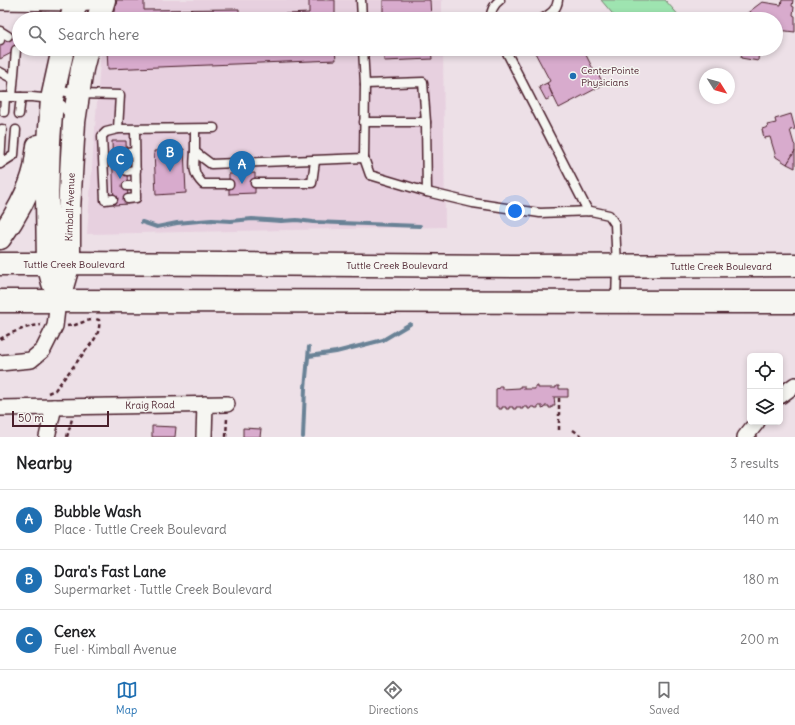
<!DOCTYPE html>
<html lang="en">
<head>
<meta charset="utf-8">
<style>
  body { margin:0; font-family:Delius,sans-serif; background:#f6f6f6; color:#202124 }
  .controls { position:absolute; right:12px; bottom:12px; display:grid; overflow:hidden; border-radius:6px; box-shadow:0 2px 6px #0003 }
  .controls button { width:36px; height:36px; display:grid; place-items:center; padding:0; border:0; border-bottom:1px solid #e0e0e0; background:#fff; color:#202124; font:20px sans-serif }
  .compass { position:absolute; left:699px; top:68px; width:36px; height:36px; border-radius:50%; background:#fff; box-shadow:0 2px 6px #0003; rotate:127deg }
  .scale { position:absolute; left:12px; bottom:10px; width:97px; box-sizing:border-box; padding-left:4px; border:2px solid #4a1f2b; border-top:0; font-size:11px; line-height:14px; white-space:nowrap; color:#4a1f2b; -webkit-text-stroke:3px #f6f6f2; paint-order:stroke }
  .you { position:absolute; left:515px; top:211px; width:14px; height:14px; margin:-10px; border:3px solid #fff; border-radius:50%; background:#1a73e8; box-shadow:0 0 0 6px #1a73e833 }
  .badge { display:grid; place-items:center; width:26px; height:26px; border-radius:50%; background:#1f6fb2; color:#fff; font-size:13px; font-weight:700 }
  .pin { position:absolute; translate:-50% -33px; filter:drop-shadow(0 1px 2px #0008) }
  .pin::after { content:''; position:absolute; top:21px; width:14px; height:12px; background:inherit; clip-path:polygon(0 0,100% 0,50% 100%) }
  .list { margin:0; padding:0; list-style:none }
  h2 { display:flex; justify-content:space-between; align-items:center; height:52px; margin:0; padding:0 16px; font-size:17px }
  h2 small { font-size:13px; font-weight:400; color:#757577 }
  .list li { display:grid; grid-template-columns:26px 1fr auto; gap:12px; align-items:center; box-sizing:border-box; height:60px; padding:0 16px; border-top:1px solid #e0e0e0 }
  .list b { display:block; font-size:15px; white-space:nowrap }
  .list p { margin:0; font-size:13px; white-space:nowrap; color:#757577 }
  .list em { font-size:13px; font-style:normal; color:#757577 }
  .icon { flex:none; width:22px; height:22px; fill:none; stroke:currentColor; stroke-width:2; stroke-linecap:round; stroke-linejoin:round }
  .map { position:relative; flex:none; width:795px; height:437px; overflow:hidden }
  .search { position:absolute; background:#fff; box-shadow:0 2px 6px #0003; left:12px; right:12px; top:12px; height:44px; display:flex; align-items:center; gap:10px; box-sizing:border-box; padding:0 14px; border-radius:22px; color:#757577; font-size:15px }
  .sheet { height:232px; background:#fff }
  nav { display:flex; justify-content:space-around; align-items:center; box-sizing:border-box; height:56px; border-top:1px solid #e0e0e0; background:#fff; font-size:11px; color:#757577 }
  nav a { display:grid; justify-items:center; gap:2px }
  nav .on { color:#1f6fb2 }
  .map>svg:first-child { display:block }
  .built { fill:#e7d0df }
  .green { fill:#9ee4b0; stroke:#74826e }
  .lines { fill:none; stroke-linecap:round; stroke-linejoin:round }
  .stream { stroke:#698296; stroke-width:4 }
  .building { fill:#d8abcd; stroke:#4a1f2b }
  .service-casing { stroke:#4a1f2b; stroke-width:11 }
  .minor-casing { stroke:#4a1f2b; stroke-width:18 }
  .secondary-casing { stroke:#4a1f2b; stroke-width:25 }
  .trunk-casing { stroke:#4a1f2b; stroke-width:25 }
  .path { stroke:#4a1f2b; stroke-width:2.5; stroke-dasharray:4 3; stroke-linecap:butt }
  .service { stroke:#f6f6f2; stroke-width:8 }
  .minor { stroke:#f6f6f2; stroke-width:15 }
  .secondary { stroke:#f6f6f2; stroke-width:22 }
  .trunk { stroke:#f6f6f2; stroke-width:22 }
  .poi-dot { fill:#1f6fb2; stroke:#f6f6f2; stroke-width:1.5 }
  .labels { text-anchor:middle; dominant-baseline:central; stroke-width:3; stroke-linejoin:round; paint-order:stroke }
  .poi-label { font-size:10px; fill:#4a1f2b; stroke:#f6f6f2; text-anchor:start }
  .street-label { font-size:10px; fill:#4a1f2b; stroke:#f6f6f2 }
</style>
</head>
<body>
<div class="map">
<svg width="795" height="437" viewBox="0 0 795 437">
  <rect width="100%" height="100%" fill="#ede0e7"/>
  <filter id="ink" filterUnits="userSpaceOnUse"><feTurbulence type="fractalNoise" baseFrequency=".025" numOctaves="2"/><feDisplacementMap in="SourceGraphic" scale="8" xChannelSelector="R" yChannelSelector="G"/><feConvolveMatrix kernelMatrix="1 2 1 2 8 2 1 2 1" color-interpolation-filters="sRGB"/></filter>
  <g filter="url(#ink)">
    <!-- built -->
    <g class="built">
      <path d="M117 0H442V19H110Z"/>
      <path d="M101 49H443L445 227 87 234Z"/>
    </g>
    <!-- green -->
    <path class="green" d="M601 0H665L682 19H617Z"/>
    <g class="lines">
      <!-- stream -->
      <g class="stream">
        <path d="M142 222 157 227 177 223 199 221 212 220 231 221 252 219 281 221 297 220 313 222 420 226"/>
        <path d="M309 356 336 352 383 340 410 324"/>
        <path d="M303 437 305 388 309 347"/>
      </g>
    </g>
    <!-- building -->
    <g class="building">
      <path d="M117 0H144V10L239 9V16L309 13V0H335V19H112Z"/>
      <path d="M383 0H430L431 19H383Z"/>
      <path d="M782 0H793L792 6 794 7 793 15 795 16V32L778 30 779 25H776V19H756L750 11 762 2 781 5Z"/>
      <path d="M750 11 756 19H740Z"/>
      <path d="M12 33 19 46V49L0 59V40Z"/>
      <path d="M107 49H335L336 60 108 69Z"/>
      <path d="M384 49H431L432 59 384 61Z"/>
      <path d="M533 49H583L594 71 596 70 603 83 601 84V86L559 108 547 83 550 81Z"/>
      <path d="M727 49H759L758 61 741 58 742 53 733 52V50Z"/>
      <path d="M547 83 553 97 546 100 539 87Z"/>
      <path d="M791 114 795 129 790 130 794 144 795 145V151L787 164 776 157 770 137 764 138 762 129 768 127 767 125 776 123 775 119Z"/>
      <path d="M112 141H126L128 204 114 205Z"/>
      <path d="M184 149 186 193 156 195 154 151Z"/>
      <path d="M795 151V168L787 164Z"/>
      <path d="M255 173V193L229 194V174Z"/>
      <path d="M499 386H502V389L520 388V386H524V389H535V386H538V388H556V386H559V389H568V397H554L555 406H552V408H549V406H545V408L542 409V406H538V408H535V407H531L530 409H528V407H523V409H520V407H516V409H513V407H509V409H506V407H502V409H499V407H496V389L499 388Z"/>
      <path d="M152 426 176 427 175 437H152Z"/>
      <path d="M243 428 261 429 260 437H243Z"/>
    </g>
    <g class="lines">
      <!-- service casing -->
      <g class="service-casing">
        <g id="service">
          <path d="M361 0 362 19"/>
          <path d="M491 19C490 12 494 4 500 0"/>
          <path d="M542 19C550 14 557 10 558 0"/>
          <path d="M0 31 8 36"/>
          <path d="M0 39V40"/>
          <path d="M363 49 365 84 364 158 370 175 427 192 473 203 540 213 591 211 609 215 615 224 617 266 616 301"/>
          <path d="M505 49 588 211"/>
          <path d="M0 72 13 79"/>
          <path d="M365 84 423 82 426 122"/>
          <path d="M56 90 78 94 120 95 118 129 214 128"/>
          <path d="M0 97H32L52 99 62 105 71 118"/>
          <path d="M12 97 16 50"/>
          <path d="M4 112 5 97"/>
          <path d="M19 114 21 97"/>
          <path d="M364 122H426L427 192"/>
          <path d="M195 129V152L211 164 364 158"/>
          <path d="M195 152C194 166 192 173 203 184H229"/>
          <path d="M126 153 135 152"/>
          <path d="M0 164 14 155 16 130"/>
          <path d="M0 164 2 129"/>
          <path d="M127 171 136 170"/>
          <path d="M255 183H312L315 161"/>
          <path d="M127 186H136"/>
          <path d="M113 199 105 200 102 136 106 132 118 129"/>
          <path d="M128 199 136 198 135 130"/>
        </g>
      </g>
      <!-- minor casing -->
      <g class="minor-casing">
        <g id="minor">
          <path d="M0 2 76 3 104 1"/>
          <path d="M0 363 31 360 43 350 55 326 58 301"/>
          <path d="M780 396 795 385"/>
          <path d="M0 408 227 404"/>
          <path d="M47 437 54 407"/>
          <path d="M204 437 205 404"/>
          <path d="M745 437 757 422"/>
        </g>
      </g>
      <!-- secondary casing -->
      <g class="secondary-casing">
        <g id="secondary">
          <path d="M71 19 77 0"/>
          <path d="M98 19 104 0"/>
          <path d="M0 238C14 219 30 191 35 168 36 161 37 153 38 146"/>
          <path d="M53 283 48 264 47 198 49 142 52 99 63 49"/>
          <path d="M58 301 69 263V210L74 122 82 69 87 49"/>
        </g>
      </g>
      <!-- trunk casing -->
      <g class="trunk-casing">
        <g id="trunk">
          <path d="M0 264H48L69 263 518 266 795 265"/>
          <path d="M0 301 795 302"/>
        </g>
      </g>
      <!-- path -->
      <g class="path">
        <path d="M67 326 75 325 86 321 91 320"/>
        <path d="M0 339C13 332 26 326 41 325"/>
        <path d="M48 393 55 390 94 340C98 334 100 328 99 320L96 319"/>
        <path d="M559 398V431"/>
        <path d="M573 430 583 437"/>
        <path d="M67 437 72 419"/>
        <path d="M226 437 227 418"/>
      </g>
      <!-- service -->
      <use href="#service" class="service"/>
      <!-- minor -->
      <use href="#minor" class="minor"/>
      <!-- secondary -->
      <use href="#secondary" class="secondary"/>
      <!-- trunk -->
      <use href="#trunk" class="trunk"/>
    </g>
  </g>
  <!-- markers -->
  <circle class="poi-dot" cx="573" cy="76" r="4"/>
  <g class="labels">
    <!-- poi labels -->
    <g class="poi-label">
      <text x="581" y="70">CenterPointe<tspan x="581" dy="12">Physicians</tspan></text>
    </g>
    <!-- street labels -->
    <g class="street-label">
      <text transform="translate(70 207) rotate(-88)">Kimball Avenue</text>
      <text x="74" y="264">Tuttle Creek Boulevard</text>
      <text x="397" y="265">Tuttle Creek Boulevard</text>
      <text x="721" y="266">Tuttle Creek Boulevard</text>
      <text transform="translate(150 405) rotate(-1)">Kraig Road</text>
    </g>
  </g>
</svg>
<div class="controls">
<button><svg class="icon" aria-label="locate" viewBox="0 0 24 24"><circle cx="12" cy="12" r="6"/><path d="M12 2v4M12 18v4M2 12h4M18 12h4"/></svg></button>
<button><svg class="icon" aria-label="layers" viewBox="0 0 24 24"><path d="M12 4l9 5-9 5-9-5zM3 14l9 5 9-5"/></svg></button>
</div>
<svg class="compass" viewBox="-18 -18 36 36"><path d="M0-13l5 13h-10z" fill="#e53935"/><path d="M0 13l5-13h-10z" fill="#757577"/></svg>
<div class="scale">50 m</div>
<div class="you"></div>
<div class="pin badge" style="left:242px;top:184px">A</div>
<div class="pin badge" style="left:170px;top:172px">B</div>
<div class="pin badge" style="left:120px;top:179px">C</div>
<div class="search"><svg class="icon" aria-label="search" viewBox="0 0 24 24"><circle cx="10" cy="10" r="6"/><path d="M15 15l6 6"/></svg>Search here</div>
</div>
<section class="sheet">
<h2>Nearby<small>3 results</small></h2>
<ul class="list">
<li><span class="badge">A</span><div><b>Bubble Wash</b><p>Place · Tuttle Creek Boulevard</p></div><em>140 m</em></li>
<li><span class="badge">B</span><div><b>Dara's Fast Lane</b><p>Supermarket · Tuttle Creek Boulevard</p></div><em>180 m</em></li>
<li><span class="badge">C</span><div><b>Cenex</b><p>Fuel · Kimball Avenue</p></div><em>200 m</em></li>
</ul>
</section>
<nav>
<a class="on"><svg class="icon" aria-label="map" viewBox="0 0 24 24"><path d="M3 6l6-2 6 2 6-2v14l-6 2-6-2-6 2zM9 4v14M15 6v14"/></svg>Map</a>
<a><svg class="icon" aria-label="directions" viewBox="0 0 24 24"><path d="M12 3l9 9-9 9-9-9zM9 14v-3h6M13 9l2 2-2 2"/></svg>Directions</a>
<a><svg class="icon" aria-label="saved" viewBox="0 0 24 24"><path d="M7 4h10v16l-5-4-5 4z"/></svg>Saved</a>
</nav>
</body>
</html>
